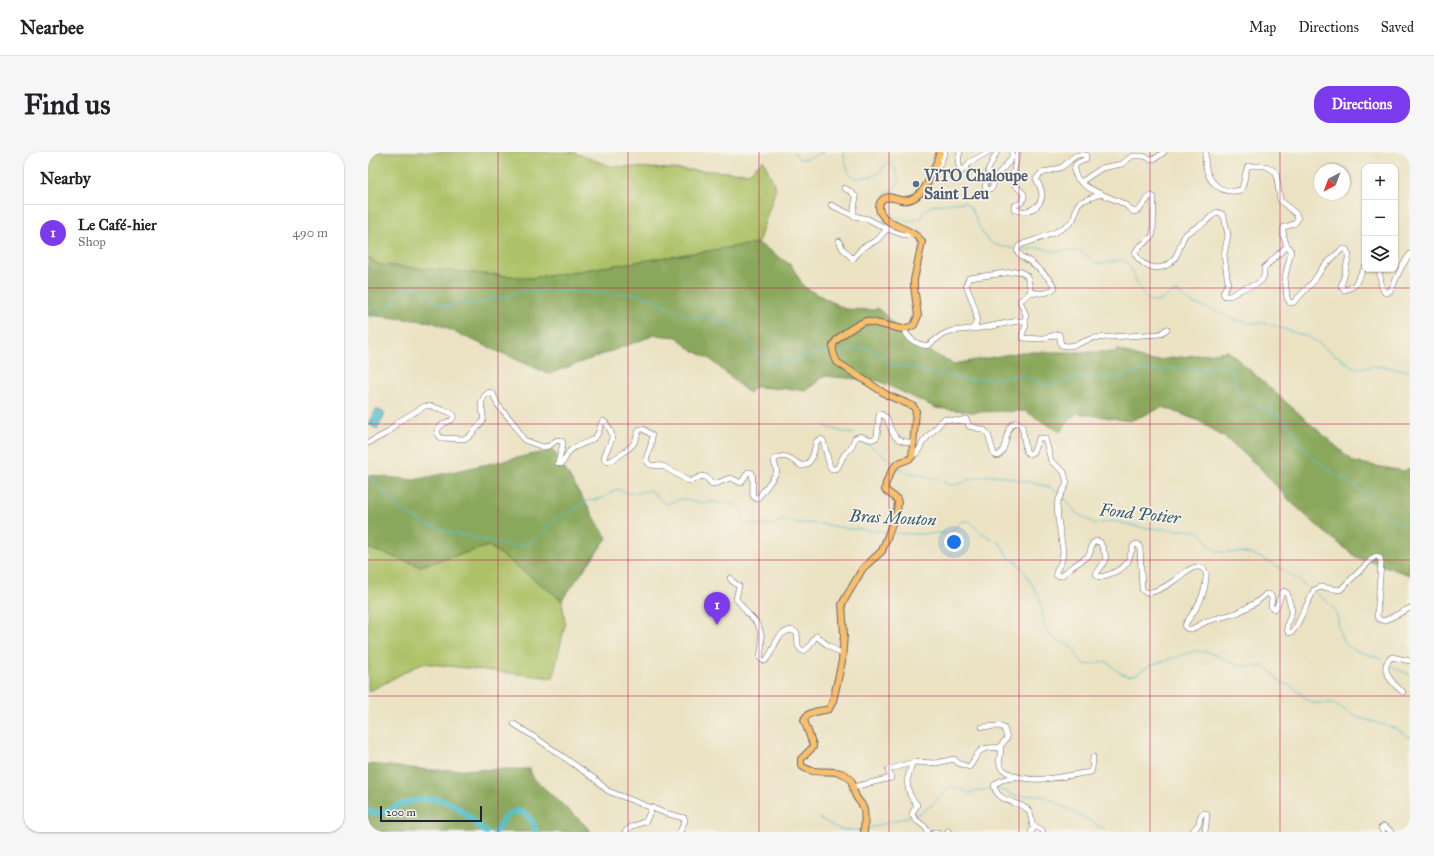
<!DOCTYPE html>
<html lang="en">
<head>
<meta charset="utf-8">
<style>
  body { margin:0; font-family:"IM FELL Great Primer",serif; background:#f6f6f6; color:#202124 }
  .controls { position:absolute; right:12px; top:12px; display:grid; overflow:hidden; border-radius:8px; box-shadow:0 1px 3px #0004 }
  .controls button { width:36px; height:36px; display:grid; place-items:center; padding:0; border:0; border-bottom:1px solid #e0e0e0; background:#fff; color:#202124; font:20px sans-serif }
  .compass { position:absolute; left:946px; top:12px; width:36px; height:36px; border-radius:50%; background:#fff; box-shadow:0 1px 3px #0004; rotate:221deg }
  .scale { position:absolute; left:12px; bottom:10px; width:102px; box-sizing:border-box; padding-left:4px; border:2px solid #22223b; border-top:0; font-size:11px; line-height:14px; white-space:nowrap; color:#22223b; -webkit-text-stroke:3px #f7f3e8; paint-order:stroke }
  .you { position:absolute; left:586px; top:390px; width:14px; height:14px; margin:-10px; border:3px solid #fff; border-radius:50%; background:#1a73e8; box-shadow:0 0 0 6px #1a73e833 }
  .badge { display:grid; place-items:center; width:26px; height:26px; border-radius:50%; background:#7c3aed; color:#fff; font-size:13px; font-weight:700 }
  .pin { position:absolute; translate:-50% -33px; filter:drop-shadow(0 1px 2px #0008) }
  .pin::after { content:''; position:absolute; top:21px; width:14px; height:12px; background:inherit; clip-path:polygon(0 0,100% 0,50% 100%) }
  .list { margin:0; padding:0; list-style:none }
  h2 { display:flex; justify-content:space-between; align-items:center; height:52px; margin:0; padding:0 16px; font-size:17px }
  h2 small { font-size:13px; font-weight:400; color:#757577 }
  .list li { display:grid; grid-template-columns:26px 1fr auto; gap:12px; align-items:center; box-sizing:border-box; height:56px; padding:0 16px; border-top:1px solid #e0e0e0 }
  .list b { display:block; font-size:15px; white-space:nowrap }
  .list p { margin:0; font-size:13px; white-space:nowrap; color:#757577 }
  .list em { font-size:13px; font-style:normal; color:#757577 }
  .icon { flex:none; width:22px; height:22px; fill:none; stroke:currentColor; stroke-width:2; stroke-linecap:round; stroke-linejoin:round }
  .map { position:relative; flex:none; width:1042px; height:680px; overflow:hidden; border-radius:16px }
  header { display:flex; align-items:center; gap:24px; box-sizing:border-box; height:56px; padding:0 20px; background:#fff; border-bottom:1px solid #e0e0e0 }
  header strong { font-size:19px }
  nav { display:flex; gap:22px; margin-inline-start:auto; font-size:14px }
  .intro { display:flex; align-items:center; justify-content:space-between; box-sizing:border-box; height:96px; padding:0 24px }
  h1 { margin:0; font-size:28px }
  .button { padding:10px 18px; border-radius:16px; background:#7c3aed; color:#fff; font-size:14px; font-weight:700 }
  main { display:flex; gap:24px; padding:0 24px }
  aside { flex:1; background:#fff; border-radius:16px; box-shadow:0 1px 3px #0004 }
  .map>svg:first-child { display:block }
  .green { fill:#adc267; stroke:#687251 }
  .forest { fill:#8aa85c; stroke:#56654c }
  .water { fill:#53c0cd; stroke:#3a7184 }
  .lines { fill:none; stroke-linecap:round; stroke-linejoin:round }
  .stream { stroke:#53c0cd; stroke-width:1 }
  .river { stroke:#53c0cd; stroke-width:6 }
  .minor-casing { stroke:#68656a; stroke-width:6 }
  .major-casing { stroke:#68656a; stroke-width:8 }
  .minor { stroke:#fff; stroke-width:5 }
  .major { stroke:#f8bf6c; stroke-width:6 }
  .grid { fill:none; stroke:#c2185b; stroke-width:1; stroke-opacity:0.55 }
  .service-dot { fill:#5c6f8a; stroke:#f7f3e8; stroke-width:1.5 }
  .labels { text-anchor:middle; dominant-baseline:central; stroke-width:3.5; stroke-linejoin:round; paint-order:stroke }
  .service-label { font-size:16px; font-weight:bold; fill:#4e5e75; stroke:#f7f3e8; text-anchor:start }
  .water-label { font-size:17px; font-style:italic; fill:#33596e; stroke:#f7f3e8 }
</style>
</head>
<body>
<header>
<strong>Nearbee</strong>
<nav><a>Map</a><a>Directions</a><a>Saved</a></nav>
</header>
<div class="intro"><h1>Find us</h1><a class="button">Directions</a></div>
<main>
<aside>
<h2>Nearby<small></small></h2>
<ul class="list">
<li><span class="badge">1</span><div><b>Le Café-hier</b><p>Shop</p></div><em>490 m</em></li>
</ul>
</aside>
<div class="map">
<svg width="1042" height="680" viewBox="0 0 1042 680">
  <rect width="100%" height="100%" fill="#f7f3e8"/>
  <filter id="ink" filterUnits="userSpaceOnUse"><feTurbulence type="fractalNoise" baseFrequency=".025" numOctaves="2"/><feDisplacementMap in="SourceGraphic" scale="8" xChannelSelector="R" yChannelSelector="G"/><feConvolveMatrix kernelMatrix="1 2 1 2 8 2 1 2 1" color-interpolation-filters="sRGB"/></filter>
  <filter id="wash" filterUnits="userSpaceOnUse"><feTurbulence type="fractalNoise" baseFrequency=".012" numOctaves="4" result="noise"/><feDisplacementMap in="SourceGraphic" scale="16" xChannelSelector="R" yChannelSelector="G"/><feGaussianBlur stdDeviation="0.9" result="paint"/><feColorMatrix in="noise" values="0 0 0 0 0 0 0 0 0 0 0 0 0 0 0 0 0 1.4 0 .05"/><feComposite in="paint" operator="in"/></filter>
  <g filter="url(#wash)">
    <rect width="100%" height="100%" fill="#ebe2c2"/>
    <!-- green -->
    <g class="green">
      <path d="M0 0H205L242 14 381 21 395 8 408 36 390 91 164 126 12 113 0 105Z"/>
      <path d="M121 394 194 448 197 472 185 526 54 511 0 540V396L52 414Z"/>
    </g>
    <!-- forest -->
    <g class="forest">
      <path d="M390 91 423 113 436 135 477 157 506 158 510 156 545 191 586 212 654 200H749L748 197 782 209 860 199 986 310 1036 319 1042 316V423L988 405 954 378 922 349 893 317 863 290 831 269 795 255 762 269 708 261 692 280 657 259 604 260 568 256 511 229 456 224 439 238 386 235 381 241 377 238 342 207 322 197 309 185 287 183 181 222 64 170 0 163V105L12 113 164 126Z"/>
      <path d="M185 298 239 386 194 448 121 394 52 414 0 396V323L46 328Z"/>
      <path d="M0 612 62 618 161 617 166 627 217 673 223 680H0Z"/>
    </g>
    <!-- water -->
    <path class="water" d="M8 257 17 261 9 277 0 272Z"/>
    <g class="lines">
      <!-- stream -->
      <g class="stream">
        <path d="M426 0 431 7C441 8 447 3 456 0"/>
        <path d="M475 0C479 14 478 30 499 25 503 24 507 24 511 21 515 17 516 12 522 11 527 15 530 22 531 29L524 38 517 41"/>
        <path d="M518 51C522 67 537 71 552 67L557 58 565 53 596 50C602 54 605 59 607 65 617 90 621 93 648 97"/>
        <path d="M651 98 673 96 687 100 700 98 711 99 717 102 724 109 730 112 753 108C770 114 766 145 786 150 794 152 800 140 809 140L824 151 853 161 862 166 880 171H892L904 173 943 186 982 213 989 216 1011 214 1042 219"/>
        <path d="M0 166 18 159 23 153 30 142 34 137 40 135H50L70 152 81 154 90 151H112L126 146H138L148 140 153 139H180L268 142 288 148 320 165H338L368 175 377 183 386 198 398 208 408 211 421 210 446 201 462 199"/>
        <path d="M467 199 501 196 507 199 522 213 549 217 559 221 583 224 597 228 654 224 676 232H687L723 224 745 227 772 219 797 218 814 215 830 218 849 214 860 217 864 220 869 237 877 247 891 256 907 260 920 273 935 295 947 308 961 318 999 342 1005 347 1010 354 1028 370H1042"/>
        <path d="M457 274 475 280 486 282"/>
        <path d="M490 287 504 295 526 311"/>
        <path d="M530 315 538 320 569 327 582 333 592 332 600 328 614 324 629 323 681 335 692 341"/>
        <path d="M0 323 12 335 31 358 60 373 80 380 145 394 159 393 176 380 186 368 202 360 218 349 235 346 248 337 264 342 282 338C289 342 291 350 299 352L313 347 332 351 345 350 365 352 374 357 376 370 379 372 383 373H402L412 369 416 368 430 371 455 372 481 377H491L518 380"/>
        <path d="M696 345 708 361 728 372 745 369 777 376 828 379C839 383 838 393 847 398 856 403 868 399 877 401 899 405 924 424 942 437"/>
        <path d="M523 381 550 382 579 381 585 378 595 369H601L612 380 632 391 640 405 649 410 656 419 672 446 676 474 681 483 687 487 705 496 713 510 716 512 722 513 732 510H739L751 520 759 524 767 523 781 514 826 499 840 500 870 513 878 515 897 514 903 519 910 528 926 536 941 549 949 551H965L986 564 1029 577 1042 586"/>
        <path d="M948 441C953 445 966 455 968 460 972 471 969 484 979 493 988 501 1002 502 1013 507"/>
        <path d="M1023 514 1042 523"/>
        <path d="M630 637 637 639 646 644 668 643 676 644 737 677 739 680"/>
        <path d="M546 663 553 661 564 653 578 638 584 635 592 636 601 641 625 636"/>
        <path d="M451 666C470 677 470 679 493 678"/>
        <path d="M498 677 543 664"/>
      </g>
      <!-- river -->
      <g class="river">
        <path d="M0 659C17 665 20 657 34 652 46 648 62 645 74 648 83 651 93 658 100 664 107 669 111 676 118 680"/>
        <path d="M127 680C132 675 134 666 141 662 155 654 166 668 168 680"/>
      </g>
    </g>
  </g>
  <g filter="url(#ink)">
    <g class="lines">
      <!-- minor casing -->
      <g class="minor-casing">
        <g id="minor">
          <path d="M592 0C590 6 589 15 594 19L597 17 602 10 620 0"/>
          <path d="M629 0 620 18V25L617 34 619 38 624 36 629 23 640 11 644 5V0"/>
          <path d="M650 0 644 27 647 33 656 42C657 50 653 51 646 54V57C658 63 674 56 674 42 673 36 671 32 668 27L672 22C679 19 687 18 694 15 702 10 706 0 718 3V7L708 12C697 33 744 45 756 52 760 54 762 58 766 60L771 58 781 45 783 44 786 45 785 82C781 91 770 92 767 101 769 107 775 112 781 114 792 119 804 113 809 102 813 95 813 88 818 82 824 77 831 75 837 70 841 67 844 63 849 60L854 62 856 65 860 83 856 103 860 131 855 141 857 144H862L876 136 889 132 894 128 896 124V116L919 94 922 96 923 99 917 125 919 146 922 151 926 150 945 130 955 115 974 97H978L981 103C978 114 977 124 973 134L975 137 977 138 986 134 997 115"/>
          <path d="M838 0C834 23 848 44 873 38 877 31 876 22 880 14H898L908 20 912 48 928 62 930 66C928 73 923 73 916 75 913 81 917 88 919 94"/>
          <path d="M566 18 570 16 577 0"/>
          <path d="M713 30 734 16 754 12 764 4H775L784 7 788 6 796 0"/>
          <path d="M476 36 482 39 488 45 486 56V64"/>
          <path d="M463 53 486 64 500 67 519 77 536 83 545 82"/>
          <path d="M471 89 475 97 485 107 494 96 509 88 519 77"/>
          <path d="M1011 117 1014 136 1017 141H1019L1023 138 1034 114 1042 102"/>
          <path d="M663 140C671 142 682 142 687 135 682 126 672 118 664 111 659 107 652 105 649 99L651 94 655 92C672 86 689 82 703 70 709 65 706 57 711 51 713 49 731 43 734 42"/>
          <path d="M657 169 658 174 654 182 655 186 673 187 691 182 693 193 699 194 707 193 725 186 792 182 799 177"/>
          <path d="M536 177C540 187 548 192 559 194L574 183 583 179 613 176 650 169H657L658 163 652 149 663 140"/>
          <path d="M604 177C616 167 601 144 598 132L601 126 652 119 659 124 663 140"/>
          <path d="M0 291 19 281 30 270 57 254H63L81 260 86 263 84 268C76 271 63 277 73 286L96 287 101 285 115 269C117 257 107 251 121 240L125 242 130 253 147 273 156 288 175 295 181 294 189 288 194 289 195 292 190 311 193 312C198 308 198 301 204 297 212 291 222 292 229 283 232 279 231 273 235 269 239 271 239 273 241 276 249 287 238 295 236 306L239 310C246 308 264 296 267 289 269 285 269 281 272 277H275L284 283C285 292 280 299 278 308L282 313 295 314 320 329H323L334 324 338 325 344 332C351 332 356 327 363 326L373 331 380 320 384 321C386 328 384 337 385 344L389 347C391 345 408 323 409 319L406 310 407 307C418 300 425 309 434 314 445 312 446 299 448 290L452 287 455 288 462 315 464 317H467L470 315 476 303 483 296 487 286 492 284C498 286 504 290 509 285L511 263 513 262 519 266C524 283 527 290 546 291"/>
          <path d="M545 303 549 301 555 290 576 267 590 269 598 267 601 274 616 278 620 282 626 302 629 304C641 299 635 273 649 270L654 274 658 299 661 302 665 300 671 286H677L683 309 696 320 699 331 689 351 690 367 695 399 694 408 688 420V423L693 424 704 415 719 405 722 401 724 392 728 389 732 390C741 409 739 406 728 422L731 425C739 424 754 418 759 411 762 406 763 399 766 393L770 392 772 396 774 437 778 441C788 440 799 434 807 428 813 424 820 416 828 415 836 414 839 420 838 426 836 447 829 455 818 471L817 475 820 477H824L839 469 869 461 889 450 898 442H901C906 445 903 449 903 454L904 456 907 457C912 452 910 444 916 439L919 441 924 459 919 473V478L921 481 924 480 928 475 946 438 953 435 972 438 1006 405 1009 404 1012 406 1013 411 1009 464 1011 467 1016 469 1042 456"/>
          <path d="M362 426 364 429 371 434 368 447C373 452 376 456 380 462 383 465 387 468 389 472 396 483 394 494 392 506L394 508 397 509C408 499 406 480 424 478L429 481 430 494 433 498 436 499 441 495 448 484 461 494 474 502"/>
          <path d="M1035 540C1025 532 1009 516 1024 505L1042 509"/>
          <path d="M146 572 171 588 227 627 240 639 297 661 316 666 317 668 312 680"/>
          <path d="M614 575 631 574 636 576 639 586 631 596"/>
          <path d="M544 611 539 629 540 635 542 643 549 653 544 662C547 671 557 671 560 680"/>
          <path d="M485 635 523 626 520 618 546 610 568 611 586 607 590 611 601 615C608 607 609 596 621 596 626 595 629 595 633 597 630 615 630 617 647 624"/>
          <path d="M665 675C664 670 663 663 661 659 654 649 630 652 626 634 630 628 638 627 645 626L647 624C670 632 700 623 723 620L724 617 725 605"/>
          <path d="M580 679 581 680"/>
          <path d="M257 680 263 675 278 669 284 655"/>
          <path d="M566 680H569"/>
          <path d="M663 680 667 674 674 678 675 680"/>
          <path d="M824 680 831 672 832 665 835 661H838L839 663 837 680"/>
          <path d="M1015 680 1013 676 1016 674 1024 680"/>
          <path d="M1041 680 1042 677"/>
        </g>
      </g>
      <!-- major casing -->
      <g class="major-casing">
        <path id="major" d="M496 680C496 673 498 661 495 655 493 650 488 647 487 642 485 638 485 634 484 630 474 611 446 627 433 613V607L445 595V593L436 568C440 558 453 560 461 557L465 549 474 509 476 482 474 452 495 416 514 399 529 359 530 351 529 347 517 338C516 333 524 316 529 312 534 308 540 309 544 305L548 259 545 254 519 243 469 210C467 205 464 200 465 194 466 186 490 172 498 169L534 177 542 175 546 173 550 164 546 134V128L554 90C545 76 523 76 514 63 510 58 510 51 515 47 520 43 527 47 533 48 556 52 567 16 572 0"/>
      </g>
      <!-- minor -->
      <use href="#minor" class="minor"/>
      <!-- major -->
      <use href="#major" class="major"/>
    </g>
  </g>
  <!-- grid -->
  <path class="grid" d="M130 0V680M260 0V680M391 0V680M521 0V680M651 0V680M782 0V680M912 0V680M0 136H1042M0 272H1042M0 408H1042M0 544H1042"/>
  <!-- markers -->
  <circle class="service-dot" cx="548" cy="32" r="4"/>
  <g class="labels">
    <!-- service labels -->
    <g class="service-label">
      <text x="556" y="23">ViTO Chaloupe<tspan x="556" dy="18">Saint Leu</tspan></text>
    </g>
    <!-- water labels -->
    <g class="water-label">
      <text transform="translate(772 362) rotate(6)">Fond Potier</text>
      <text transform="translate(525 366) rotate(3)">Bras Mouton</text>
    </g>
  </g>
</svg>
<div class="controls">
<button>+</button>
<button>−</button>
<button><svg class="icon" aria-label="layers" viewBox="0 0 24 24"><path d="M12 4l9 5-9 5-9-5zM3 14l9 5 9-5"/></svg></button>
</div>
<svg class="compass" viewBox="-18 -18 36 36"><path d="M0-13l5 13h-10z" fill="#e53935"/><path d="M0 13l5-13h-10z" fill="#757577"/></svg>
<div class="scale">200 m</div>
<div class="you"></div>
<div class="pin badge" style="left:349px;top:473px">1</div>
</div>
</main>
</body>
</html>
